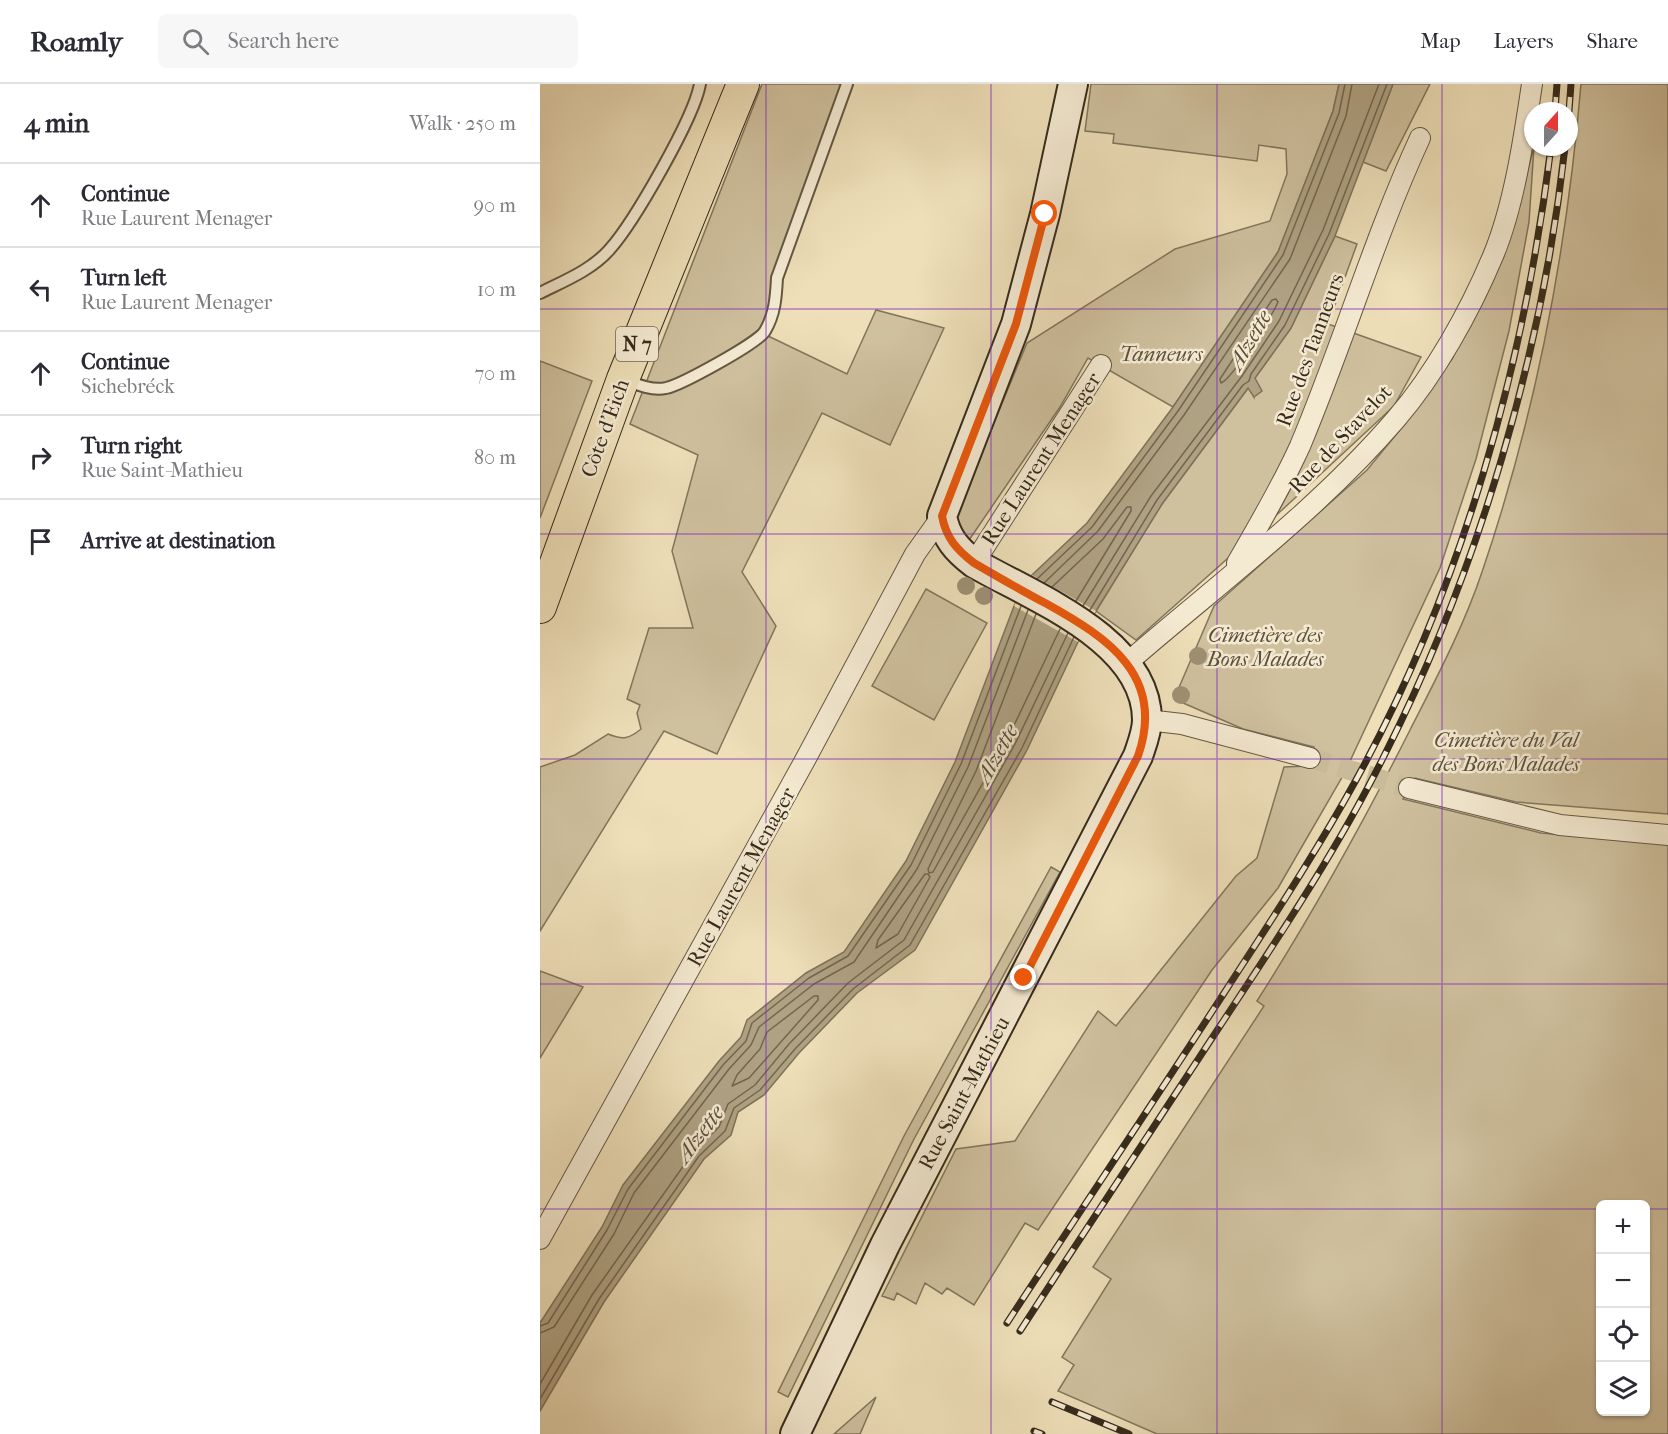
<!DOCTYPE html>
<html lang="en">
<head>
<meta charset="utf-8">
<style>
  body { margin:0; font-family:"IM FELL French Canon",serif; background:#f7f7f7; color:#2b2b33 }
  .controls { position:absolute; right:18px; bottom:18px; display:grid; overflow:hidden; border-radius:9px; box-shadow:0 2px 4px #0004 }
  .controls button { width:54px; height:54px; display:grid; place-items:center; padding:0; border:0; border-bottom:2px solid #e1e1e2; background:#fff; color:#2b2b33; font:30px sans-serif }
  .compass { position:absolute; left:984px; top:18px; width:54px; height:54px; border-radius:50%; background:#fff; box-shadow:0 2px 4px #0004; rotate:21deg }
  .stop { position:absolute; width:18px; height:18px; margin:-14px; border:4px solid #ea580c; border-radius:50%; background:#fff }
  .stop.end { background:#ea580c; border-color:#fff; box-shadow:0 2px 6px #0008 }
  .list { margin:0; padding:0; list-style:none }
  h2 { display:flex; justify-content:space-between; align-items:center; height:78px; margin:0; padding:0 24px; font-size:26px }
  h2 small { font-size:20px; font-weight:400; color:#7c7c81 }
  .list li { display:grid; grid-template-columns:39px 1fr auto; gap:18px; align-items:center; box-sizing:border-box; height:84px; padding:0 24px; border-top:2px solid #e1e1e2 }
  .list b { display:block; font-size:22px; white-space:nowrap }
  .list p { margin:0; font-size:20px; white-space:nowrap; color:#7c7c81 }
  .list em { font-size:20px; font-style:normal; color:#7c7c81 }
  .icon { flex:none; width:33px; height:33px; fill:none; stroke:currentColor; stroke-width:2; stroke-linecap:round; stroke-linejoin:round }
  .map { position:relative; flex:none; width:1128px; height:1350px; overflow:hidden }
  header { display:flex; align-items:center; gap:36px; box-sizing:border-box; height:84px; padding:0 30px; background:#fff; border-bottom:2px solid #e1e1e2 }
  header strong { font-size:28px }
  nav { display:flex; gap:33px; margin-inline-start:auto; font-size:21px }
  .search { width:420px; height:54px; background:#f7f7f7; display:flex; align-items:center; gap:15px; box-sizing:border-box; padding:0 21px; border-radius:9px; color:#7c7c81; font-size:22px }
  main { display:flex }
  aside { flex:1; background:#fff }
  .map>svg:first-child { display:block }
  .green { fill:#cfc09e; stroke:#82765c; stroke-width:1.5; fill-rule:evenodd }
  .water { fill:#afa283; stroke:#7f7259; stroke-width:1.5 }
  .pier { fill:#eedfb9 }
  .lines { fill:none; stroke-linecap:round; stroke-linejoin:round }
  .shore { stroke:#72664f; stroke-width:1.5 }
  .minor-tunnel { stroke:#c9bb99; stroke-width:20; stroke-dasharray:20 10; stroke-linecap:butt }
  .service-casing { stroke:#645842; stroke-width:14 }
  .minor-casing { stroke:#645842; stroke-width:22 }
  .secondary-casing { stroke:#362b1b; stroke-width:32 }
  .primary-casing { stroke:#362b1b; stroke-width:34 }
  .service { stroke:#f4ead2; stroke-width:10 }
  .minor { stroke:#f4ead2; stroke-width:20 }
  .secondary { stroke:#f4ead2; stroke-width:28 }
  .primary { stroke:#eedfb9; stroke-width:32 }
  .rail-casing { stroke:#362b1b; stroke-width:7 }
  .rail { stroke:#f4ead2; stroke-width:4.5; stroke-dasharray:14; stroke-linecap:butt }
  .tree { fill:#9e9074 }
  .route { stroke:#ea580c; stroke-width:8 }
  .grid { fill:none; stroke:#7b2cbf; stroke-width:1.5; stroke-opacity:0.55 }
  .labels { text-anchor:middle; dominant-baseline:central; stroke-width:5; stroke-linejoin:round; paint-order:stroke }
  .shield { fill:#f4ead2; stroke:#6f6452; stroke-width:1.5 }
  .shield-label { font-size:20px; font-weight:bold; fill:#362b1b }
  .street-label { font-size:21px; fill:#362b1b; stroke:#f4ead2 }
  .park-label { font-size:21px; font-style:italic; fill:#5c503c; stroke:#f4ead2 }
  .water-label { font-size:22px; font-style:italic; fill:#5a4f3a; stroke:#f4ead2 }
</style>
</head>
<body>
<header>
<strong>Roamly</strong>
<div class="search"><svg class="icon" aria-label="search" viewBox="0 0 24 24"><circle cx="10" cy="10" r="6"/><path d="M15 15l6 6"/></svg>Search here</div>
<nav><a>Map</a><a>Layers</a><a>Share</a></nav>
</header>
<main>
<aside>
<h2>4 min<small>Walk · 250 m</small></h2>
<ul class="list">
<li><svg class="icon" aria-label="ahead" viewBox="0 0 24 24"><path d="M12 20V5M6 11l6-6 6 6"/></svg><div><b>Continue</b><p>Rue Laurent Menager</p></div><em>90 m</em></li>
<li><svg class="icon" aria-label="left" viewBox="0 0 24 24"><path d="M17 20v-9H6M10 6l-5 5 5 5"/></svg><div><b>Turn left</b><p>Rue Laurent Menager</p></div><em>10 m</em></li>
<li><svg class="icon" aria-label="ahead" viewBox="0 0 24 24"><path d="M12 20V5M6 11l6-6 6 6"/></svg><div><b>Continue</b><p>Sichebréck</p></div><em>70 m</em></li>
<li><svg class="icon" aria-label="right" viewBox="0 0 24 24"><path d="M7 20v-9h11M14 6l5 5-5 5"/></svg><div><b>Turn right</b><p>Rue Saint-Mathieu</p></div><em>80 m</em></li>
<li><svg class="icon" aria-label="arrive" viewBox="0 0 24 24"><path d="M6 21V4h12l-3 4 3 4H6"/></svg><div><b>Arrive at destination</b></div></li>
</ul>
</aside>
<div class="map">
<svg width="1128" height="1350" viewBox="0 0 1128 1350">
  <rect width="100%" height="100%" fill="#eedfb9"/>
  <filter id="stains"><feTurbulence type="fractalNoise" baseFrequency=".00333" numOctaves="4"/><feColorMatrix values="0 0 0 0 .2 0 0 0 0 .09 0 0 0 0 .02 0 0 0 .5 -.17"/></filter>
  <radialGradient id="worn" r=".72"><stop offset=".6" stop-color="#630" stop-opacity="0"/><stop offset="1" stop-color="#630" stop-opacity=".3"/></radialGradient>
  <!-- green -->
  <g class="green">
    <path d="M222 0H307L224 250 307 290 336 226 404 244 350 361 282 329 202 488 236 542 177 670 124 647 0 847V683L35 671 68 650C83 656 89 655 101 645L97 629 100 621 87 615 109 544H153L132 467 158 371 90 340Z"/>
    <path d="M551 0H799L793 27 738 168 633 323 548 274 520 323 427 459 414 435 487 259 635 165 730 137 747 90 746 65 719 61 717 77 573 59 574 50 545 47Z"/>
    <path d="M853 0H890L846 87 823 78Z"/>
    <path d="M1041 0H1128V730L976 718 875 694 863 715 1001 749 1128 760V1350H617L518 1307 534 1281 522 1273 571 1195 553 1183 724 922 717 917C773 829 823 739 870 646 896 595 924 542 942 488 996 330 1027 166 1041 0ZM1060 1120H1106V1328H1060Z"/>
    <path d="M994 63 989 138 969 247 936 375 900 484 804 690 738 804 672 886 498 1146 485 1139 434 1221 407 1204 402 1210 385 1199 376 1220 357 1209 354 1216 342 1212 416 1065 475 1057 558 927 576 942 696 792 717 774 744 683 767 682 774 663 703 645 634 615 674 522 827 386 864 341 912 275 964 172Z"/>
    <path d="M795 152 817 160 788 240 881 273 854 322 742 426 596 556 556 527 622 420 709 303 714 313 715 294 751 244Z"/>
    <path d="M0 277 52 297 0 434Z"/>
    <path d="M386 505 447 539 394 636 332 602Z"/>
    <path d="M511 783 520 788 374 1055 248 1313 238 1308 364 1052Z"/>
    <path d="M0 887 43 903 0 974Z"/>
    <path d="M336 1313 320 1350H294Z"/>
  </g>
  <!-- water -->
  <path class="water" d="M799 0H853L795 152 751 244 715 294 722 307 714 313 708 304 622 420 556 527 538 558 487 666 375 866 317 909 259 969 224 1011 198 1028 191 1051 164 1075 64 1218 0 1327V1239L62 1143 83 1101 179 977 201 953 207 936 266 889 304 868 366 777 415 678 474 522 492 491 547 439 633 323 738 168 793 27Z"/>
  <!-- pier -->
  <path class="pier" d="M492 491 556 527 538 558 474 522Z"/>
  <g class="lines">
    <!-- shore -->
    <g class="shore">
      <path d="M732 216 736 215 738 218C732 232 691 296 681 299L680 295Z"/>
      <path d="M497 495 552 443 638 327 743 171 799 29 805 0"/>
      <path d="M504 499 558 447 644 331 750 175 806 32 812 0"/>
      <path d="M512 503 563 455 587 423H591V427L536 517"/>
      <path d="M543 522 611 412 702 292 739 237 783 146 839 0"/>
      <path d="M550 526 617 416 703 301 709 297 711 290 745 241 789 150 847 0"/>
      <path d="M496 530 436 687 388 785 389 789 393 788 467 656 520 545"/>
      <path d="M385 790H388L390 793 358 850 336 864 338 856Z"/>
      <path d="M274 912H278V916L209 994 192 1002 197 991 220 965 227 948Z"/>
      <path d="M0 1242 8 1239 67 1146 88 1105 183 981 206 957 212 939 269 894 308 872 371 781 421 680 481 522"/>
      <path d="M0 1249 14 1243 74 1150 94 1109 189 985 211 961 219 943 274 900 314 878 377 785 428 683 488 526"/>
      <path d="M0 1300 52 1211 154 1067 179 1043 188 1020 215 1001 249 960 308 899 364 856 475 660 528 549"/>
      <path d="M0 1315 59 1215 159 1072 185 1047 194 1024 220 1006 255 965 313 905 370 861 482 664 534 553"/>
    </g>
    <!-- minor-tunnel -->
    <path class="minor-tunnel" d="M770 674 869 704"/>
    <!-- service casing -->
    <g class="service-casing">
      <g id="service">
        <path d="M0 209C24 197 52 186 70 165 94 138 154 34 160 0"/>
        <path d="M86 296C98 301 113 307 126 304 141 301 218 259 225 247 235 230 236 213 237 194L307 0"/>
      </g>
    </g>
    <!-- minor casing -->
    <g class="minor-casing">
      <g id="minor">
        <path d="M434 479 561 281"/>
        <path d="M697 479C719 441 742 402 760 362 803 260 834 154 880 54"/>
        <path d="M587 579C678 500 777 427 856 335 895 290 930 227 953 172 974 122 984 54 992 0"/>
        <path d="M607 636 642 640 770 674"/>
        <path d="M869 704 1020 741 1128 751"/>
        <path d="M0 1155 264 678 375 470 402 432"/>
      </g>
    </g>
    <!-- secondary casing -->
    <g class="secondary-casing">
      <path id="secondary" d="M255 1350 345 1161 598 672C602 660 607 648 607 636 607 556 493 513 434 479 417 466 406 454 402 432L476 240 505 130 533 0"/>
    </g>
    <!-- primary casing -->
    <g class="primary-casing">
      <path id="primary" d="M0 523 83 295 203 0"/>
    </g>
    <!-- service -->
    <use href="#service" class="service"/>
    <!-- minor -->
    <use href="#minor" class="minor"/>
    <!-- secondary -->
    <use href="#secondary" class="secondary"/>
    <!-- primary -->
    <use href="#primary" class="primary"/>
    <!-- rail casing -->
    <g class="rail-casing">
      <g id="rail">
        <path d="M1015 27 1017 0"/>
        <path d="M1029 27 1031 0"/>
        <path d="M467 1239C540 1127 615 1016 688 903 732 835 777 767 816 696 923 501 984 282 1011 63"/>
        <path d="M480 1247C546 1145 613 1044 680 942 738 854 798 765 845 670 939 484 1002 271 1025 63"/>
        <path d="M512 1318 589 1350"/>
        <path d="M494 1347 502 1350"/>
      </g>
    </g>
    <!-- rail -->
    <use href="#rail" class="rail"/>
  </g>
  <!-- trees -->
  <g class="tree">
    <circle cx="426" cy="502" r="9"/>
    <circle cx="444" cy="512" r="9"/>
    <circle cx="658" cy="572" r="9"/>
    <circle cx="641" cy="611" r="9"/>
  </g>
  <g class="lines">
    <!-- route -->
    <path class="route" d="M484 894 598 672C626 592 568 554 507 520 482 507 458 493 434 479 417 466 406 454 402 432L476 240 505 130"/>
  </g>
  <!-- grid -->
  <path class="grid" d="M226 0V1350M451 0V1350M677 0V1350M902 0V1350M0 225H1128M0 450H1128M0 675H1128M0 900H1128M0 1125H1060M1106 1125H1128"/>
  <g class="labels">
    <!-- shield labels -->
    <rect class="shield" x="76" y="243" width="42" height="34" rx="4.5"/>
    <g class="shield-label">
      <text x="97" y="260">N 7</text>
    </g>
    <!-- street labels -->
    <g class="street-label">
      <text transform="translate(770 266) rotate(-70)">Rue des Tanneurs</text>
      <text transform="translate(65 344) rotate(-70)">Côte d'Eich</text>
      <text transform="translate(800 355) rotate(-47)">Rue de Stavelot</text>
      <text transform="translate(501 375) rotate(-57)">Rue Laurent Menager</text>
      <text transform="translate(201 793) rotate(-61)">Rue Laurent Menager</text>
      <text transform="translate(424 1009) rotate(-62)">Rue Saint-Mathieu</text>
    </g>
    <!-- park labels -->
    <g class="park-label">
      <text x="621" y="270">Tanneurs</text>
      <text x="725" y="551">Cimetière des<tspan x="725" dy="24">Bons Malades</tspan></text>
      <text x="966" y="656">Cimetière du Val<tspan x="966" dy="24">des Bons Malades</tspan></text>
    </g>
    <!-- water labels -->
    <g class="water-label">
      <text transform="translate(710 256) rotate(-60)">Alzette</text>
      <text transform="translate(457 670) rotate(-61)">Alzette</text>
      <text transform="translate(160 1050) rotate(-53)">Alzette</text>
    </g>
  </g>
  <rect width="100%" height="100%" filter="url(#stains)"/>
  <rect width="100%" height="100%" fill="url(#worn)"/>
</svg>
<div class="controls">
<button>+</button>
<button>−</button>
<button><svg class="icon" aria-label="locate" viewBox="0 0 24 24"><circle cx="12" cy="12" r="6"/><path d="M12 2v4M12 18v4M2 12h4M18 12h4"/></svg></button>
<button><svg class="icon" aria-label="layers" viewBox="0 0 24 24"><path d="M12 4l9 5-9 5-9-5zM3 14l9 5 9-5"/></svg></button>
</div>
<svg class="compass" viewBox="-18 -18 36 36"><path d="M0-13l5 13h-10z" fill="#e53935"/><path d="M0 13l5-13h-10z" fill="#7c7c81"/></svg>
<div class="stop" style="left:505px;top:130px"></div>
<div class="stop end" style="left:484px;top:894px"></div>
</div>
</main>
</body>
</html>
